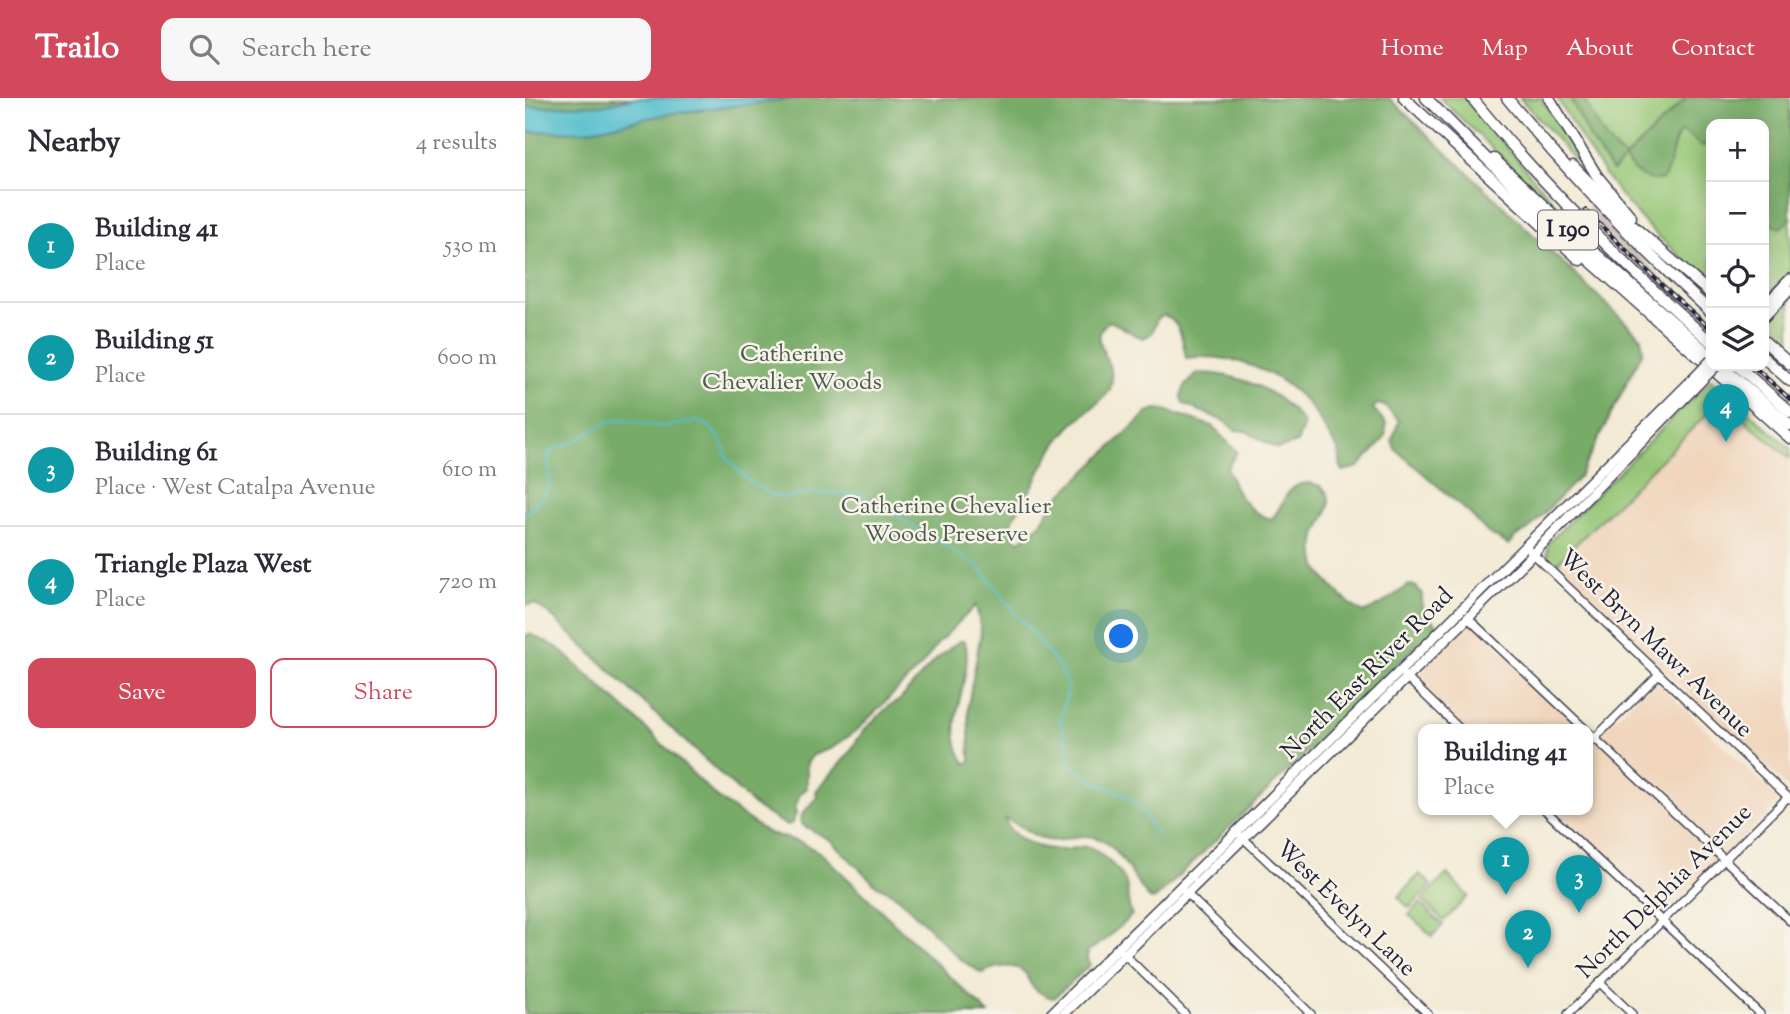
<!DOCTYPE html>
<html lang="en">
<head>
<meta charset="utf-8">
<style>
  body { margin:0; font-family:"Sorts Mill Goudy",serif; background:#f7f7f7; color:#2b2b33 }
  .controls { position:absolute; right:21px; top:21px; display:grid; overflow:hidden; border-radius:14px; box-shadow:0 4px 18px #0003 }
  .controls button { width:63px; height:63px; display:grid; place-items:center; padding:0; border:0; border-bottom:2px solid #e1e1e2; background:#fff; color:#2b2b33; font:35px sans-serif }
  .you { position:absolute; left:597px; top:539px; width:24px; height:24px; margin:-18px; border:5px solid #fff; border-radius:50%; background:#1a73e8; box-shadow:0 0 0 10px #1a73e833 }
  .badge { display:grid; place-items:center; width:46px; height:46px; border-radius:50%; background:#d1495b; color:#fff; font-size:23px; font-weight:700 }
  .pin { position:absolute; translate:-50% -58px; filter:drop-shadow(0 2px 4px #0008) }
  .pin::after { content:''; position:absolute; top:37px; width:24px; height:21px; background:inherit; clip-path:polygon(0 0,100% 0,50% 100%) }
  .popup { position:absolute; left:893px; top:626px; width:175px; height:91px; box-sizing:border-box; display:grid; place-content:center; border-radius:14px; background:#fff; filter:drop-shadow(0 2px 5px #0005); font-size:23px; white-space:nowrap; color:#7c7c81 }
  .popup b { font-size:26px; color:#2b2b33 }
  .popup::after { content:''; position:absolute; left:50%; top:100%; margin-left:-14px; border:14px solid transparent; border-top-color:#fff }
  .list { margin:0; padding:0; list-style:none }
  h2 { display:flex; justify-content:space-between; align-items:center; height:91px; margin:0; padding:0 28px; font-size:30px }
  h2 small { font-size:23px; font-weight:400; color:#7c7c81 }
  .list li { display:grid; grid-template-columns:46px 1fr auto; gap:21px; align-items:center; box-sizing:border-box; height:112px; padding:0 28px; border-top:2px solid #e1e1e2 }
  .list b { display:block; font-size:26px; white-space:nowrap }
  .list p { margin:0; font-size:23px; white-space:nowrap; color:#7c7c81 }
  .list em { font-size:23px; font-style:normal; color:#7c7c81 }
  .actions { display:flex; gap:14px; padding:21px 28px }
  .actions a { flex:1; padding:16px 0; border:2px solid #d1495b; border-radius:14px; text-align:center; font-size:24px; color:#d1495b }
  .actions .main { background:#d1495b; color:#fff }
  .icon { flex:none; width:38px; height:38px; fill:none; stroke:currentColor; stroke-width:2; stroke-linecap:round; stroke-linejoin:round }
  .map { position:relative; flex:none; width:1265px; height:916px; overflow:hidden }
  header { display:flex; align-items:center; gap:42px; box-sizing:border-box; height:98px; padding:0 35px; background:#d1495b; color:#fff }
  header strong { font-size:33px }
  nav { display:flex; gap:38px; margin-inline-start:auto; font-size:24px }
  .search { width:490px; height:63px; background:#f7f7f7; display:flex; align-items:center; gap:18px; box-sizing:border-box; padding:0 24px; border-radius:14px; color:#7c7c81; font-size:26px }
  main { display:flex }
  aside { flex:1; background:#fff }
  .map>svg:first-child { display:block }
  .built { fill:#f0d5bc }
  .industrial { fill:#cec1b9 }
  .green { fill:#95c676; stroke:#5c7458; stroke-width:2 }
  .forest { fill:#78ab67; stroke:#4d6651; stroke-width:2 }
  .water { fill:#52becd; stroke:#3a7084; stroke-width:2 }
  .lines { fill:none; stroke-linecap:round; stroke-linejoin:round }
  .stream { stroke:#52becd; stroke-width:2 }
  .minor-casing { stroke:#414052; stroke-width:10 }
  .major-casing { stroke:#414052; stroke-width:12 }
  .highway-casing { stroke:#414052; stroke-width:13 }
  .minor { stroke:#fff; stroke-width:7 }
  .major { stroke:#fff; stroke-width:9 }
  .highway { stroke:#fff; stroke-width:10 }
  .rail-casing { stroke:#22223b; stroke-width:4.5 }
  .rail { stroke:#f7f3e8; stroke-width:2; stroke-dasharray:5; stroke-linecap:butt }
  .major-bridge-casing { stroke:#414052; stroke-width:12; stroke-linecap:butt }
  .major-bridge { stroke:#fff; stroke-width:9 }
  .labels { text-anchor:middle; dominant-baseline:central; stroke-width:5; stroke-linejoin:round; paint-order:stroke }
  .shield { fill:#f7f3e8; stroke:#62616f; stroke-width:2 }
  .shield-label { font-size:23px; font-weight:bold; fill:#22223b }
  .park-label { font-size:24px; fill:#4a5b50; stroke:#f7f3e8 }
  .street-label { font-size:24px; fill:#22223b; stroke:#f7f3e8 }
</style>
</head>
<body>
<header>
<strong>Trailo</strong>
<div class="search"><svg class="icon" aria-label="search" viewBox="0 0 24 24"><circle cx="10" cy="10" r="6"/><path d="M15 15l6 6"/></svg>Search here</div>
<nav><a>Home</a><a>Map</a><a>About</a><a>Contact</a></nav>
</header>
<main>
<aside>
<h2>Nearby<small>4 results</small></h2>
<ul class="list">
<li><span class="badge" style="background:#0f9aa8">1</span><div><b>Building 41</b><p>Place</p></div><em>530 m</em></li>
<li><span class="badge" style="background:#0f9aa8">2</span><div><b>Building 51</b><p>Place</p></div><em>600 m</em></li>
<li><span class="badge" style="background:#0f9aa8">3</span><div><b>Building 61</b><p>Place · West Catalpa Avenue</p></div><em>610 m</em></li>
<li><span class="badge" style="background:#0f9aa8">4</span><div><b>Triangle Plaza West</b><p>Place</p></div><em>720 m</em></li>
</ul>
<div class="actions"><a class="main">Save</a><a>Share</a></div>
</aside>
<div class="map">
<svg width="1265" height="916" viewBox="0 0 1265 916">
  <rect width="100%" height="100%" fill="#f7f3e8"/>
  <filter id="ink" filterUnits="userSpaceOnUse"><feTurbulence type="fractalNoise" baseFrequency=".0143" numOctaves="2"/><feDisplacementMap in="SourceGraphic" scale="14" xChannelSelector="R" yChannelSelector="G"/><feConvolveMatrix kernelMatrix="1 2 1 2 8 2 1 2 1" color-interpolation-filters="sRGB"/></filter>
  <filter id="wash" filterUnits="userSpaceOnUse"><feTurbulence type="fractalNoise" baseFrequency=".00686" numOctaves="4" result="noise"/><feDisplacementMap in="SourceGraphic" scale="28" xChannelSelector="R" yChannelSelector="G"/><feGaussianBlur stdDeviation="1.57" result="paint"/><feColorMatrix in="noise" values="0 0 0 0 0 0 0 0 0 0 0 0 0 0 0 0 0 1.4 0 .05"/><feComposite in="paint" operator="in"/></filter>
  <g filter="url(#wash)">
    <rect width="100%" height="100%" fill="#f2ead4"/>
    <!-- built -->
    <g class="built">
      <path d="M1196 302 1265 360V691L1029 468Z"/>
      <path d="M946 522 1059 631H937L886 582Z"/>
      <path d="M1129 581 1255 703 1138 823 1021 711H1063V635L1070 641Z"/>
    </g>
    <!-- industrial -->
    <path class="industrial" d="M1065 108 1137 180 1186 223V236L1059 114Z"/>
    <!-- green -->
    <g class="green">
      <path d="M915 0H939L1047 125 1031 112Z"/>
      <path d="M995 0H1016L1066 80Z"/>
      <path d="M1032 0H1265V175L1239 202V26H1186V186C1165 167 1143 148 1122 127 1085 90 1058 45 1032 0Z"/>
      <path d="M1265 200V255L1239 232V227Z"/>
      <path d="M1186 281 1265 350V360L1196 302 1029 468 1022 460 1023 445Z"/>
      <path d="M895 776 907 787 884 810 873 799Z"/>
      <path d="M922 776 943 798 919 823 897 802Z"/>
      <path d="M895 805 918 827 907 838 884 817Z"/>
    </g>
    <!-- forest -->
    <g class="forest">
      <path d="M0 0H109L76 7 0 9Z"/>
      <path d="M276 0H864L1116 239 1118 253 1054 379 1002 433 991 438 984 447 963 435 944 415 870 351 867 342 874 323 860 308 852 306 848 310 861 326 860 339 854 347 833 369 818 373C812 365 818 357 811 348 801 335 795 320 784 307 753 272 708 255 661 260 658 244 656 223 639 217L632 221 627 235 619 240C606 237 597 227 584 223 558 242 595 264 585 291 582 300 558 316 550 324 524 349 517 372 500 402 496 408 488 417 487 425 486 429 489 437 490 441L495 443 516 425 525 410 538 395 623 314 631 311 640 312 687 328 712 354 702 370C710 394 721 414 746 421 756 413 757 399 767 391 777 382 798 383 803 398 808 411 794 425 791 438 789 447 789 462 793 470 800 484 825 508 839 515L855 507 884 487 890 488 897 495C896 512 900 518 913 527L630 801 626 802C606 782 594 740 562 738 547 737 533 746 519 741 505 737 494 725 480 721 486 743 518 752 539 752 551 751 561 744 571 753 582 761 601 776 602 790 604 801 602 807 607 817L579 843 563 853 562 861 565 867 529 900C521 899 509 892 505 885 503 882 503 878 500 875 490 864 469 869 457 875L436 862 372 798 352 788 305 742 279 728 275 723 278 715 292 700 291 693 323 657 338 633 365 607 374 603 407 565 434 543H440C450 583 413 628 441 666L445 663 443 608 456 534 451 507 414 544 396 568 331 633 307 650 288 657 282 664V690L275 696 270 710 271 716 266 726 261 727 232 710 24 516 10 506 0 507V34L60 33 148 15Z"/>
      <path d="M1045 0H1058L1081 42 1100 60 1161 0H1265V121L1255 130 1239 120V26H1186V45L1178 48C1170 44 1165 35 1156 33 1144 48 1149 67 1137 82 1119 83 1109 76 1100 61L1087 73 1068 46Z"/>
      <path d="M673 275C715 275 753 292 779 326L772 345 752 351 721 333 710 332 699 323 659 306 656 298 660 288Z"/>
      <path d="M5 536 32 549 110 620 195 702 243 735 275 744 296 755 464 916H0V538Z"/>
    </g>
    <!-- water -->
    <path class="water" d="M109 0H276L148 15 60 33 0 34V9L76 7Z"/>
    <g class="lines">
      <!-- stream -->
      <path class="stream" d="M0 417 25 389 23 357 29 351 47 345 83 324 98 321 136 329 173 323 185 329 196 342 202 360 223 382 247 397 259 400 289 395 338 397 454 469 536 571 543 591 535 623 544 648 543 659 547 667 570 684 602 698 617 712 632 738"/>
    </g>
  </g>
  <g filter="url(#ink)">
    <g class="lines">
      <!-- minor casing -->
      <g class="minor-casing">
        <g id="minor">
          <path d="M1000 448 1265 701"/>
          <path d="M943 520 1060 631"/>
          <path d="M880 578 935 631"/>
          <path d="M1063 634 1265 823"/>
          <path d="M1063 647 1134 576"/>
          <path d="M1019 711 1235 916"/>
          <path d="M716 738 903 916"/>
          <path d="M660 794 786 916"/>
          <path d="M598 855 660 916"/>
          <path d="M1075 885 1107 916"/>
          <path d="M1043 916 1263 699"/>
        </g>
      </g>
      <!-- major casing -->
      <g class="major-casing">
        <g id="major">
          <path d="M1239 208 1265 181"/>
          <path d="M1239 219 1265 192"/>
          <path d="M526 916 875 573 1169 280"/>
          <path d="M539 916 999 465 1174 285"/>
        </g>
      </g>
      <!-- highway casing -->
      <g class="highway-casing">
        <g id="highway">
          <path d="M879 0 1055 162"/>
          <path d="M901 0 1055 154 1265 340"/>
          <path d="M947 0C1019 89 1101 169 1186 244"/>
          <path d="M982 0C1045 77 1112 147 1186 214"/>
          <path d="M1024 0 1072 78 1106 119"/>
          <path d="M969 61 1041 129 1186 258"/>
          <path d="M1048 68 1102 123 1186 196"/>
          <path d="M1239 243 1265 266"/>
          <path d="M1239 260 1265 283"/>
          <path d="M1197 268 1265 327"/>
          <path d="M1213 268 1265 314"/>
        </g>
      </g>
      <!-- minor -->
      <use href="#minor" class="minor"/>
      <!-- major -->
      <use href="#major" class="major"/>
      <!-- highway -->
      <use href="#highway" class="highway"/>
      <!-- rail casing -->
      <g class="rail-casing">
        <g id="rail">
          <path d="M1060 112 1139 189 1186 231"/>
          <path d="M1228 268 1265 301"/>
        </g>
      </g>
      <!-- rail -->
      <use href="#rail" class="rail"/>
      <!-- major-bridge casing -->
      <g class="major-bridge-casing">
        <g id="major-bridge">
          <path d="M1169 280 1186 262"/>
          <path d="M1174 285 1191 268"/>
        </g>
      </g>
      <!-- major-bridge -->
      <use href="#major-bridge" class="major-bridge"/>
    </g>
  </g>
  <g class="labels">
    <!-- shield labels -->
    <rect class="shield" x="1013" y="112.5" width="60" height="39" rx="5"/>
    <g class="shield-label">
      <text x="1043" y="132">I 190</text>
    </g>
    <!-- park labels -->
    <g class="park-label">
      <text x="267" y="257">Catherine<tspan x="267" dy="28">Chevalier Woods</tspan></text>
      <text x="421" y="409">Catherine Chevalier<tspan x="421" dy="28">Woods Preserve</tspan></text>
    </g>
    <!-- street labels -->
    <g class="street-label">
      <text transform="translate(1130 546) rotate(44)">West Bryn Mawr Avenue</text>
      <text transform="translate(843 576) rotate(-45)">North East River Road</text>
      <text transform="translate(1140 794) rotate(-45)">North Delphia Avenue</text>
      <text transform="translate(820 811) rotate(44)">West Evelyn Lane</text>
    </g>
  </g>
</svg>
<div class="controls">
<button>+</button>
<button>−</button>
<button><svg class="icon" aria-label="locate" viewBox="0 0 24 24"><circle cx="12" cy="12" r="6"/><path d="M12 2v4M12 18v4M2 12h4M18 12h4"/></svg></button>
<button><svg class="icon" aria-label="layers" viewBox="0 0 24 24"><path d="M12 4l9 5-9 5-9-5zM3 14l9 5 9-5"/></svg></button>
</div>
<div class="you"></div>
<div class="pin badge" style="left:981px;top:797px;background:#0f9aa8">1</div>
<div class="popup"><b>Building 41</b>Place</div>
<div class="pin badge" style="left:1003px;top:870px;background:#0f9aa8">2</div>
<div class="pin badge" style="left:1054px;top:815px;background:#0f9aa8">3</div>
<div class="pin badge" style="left:1201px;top:344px;background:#0f9aa8">4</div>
</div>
</main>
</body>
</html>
